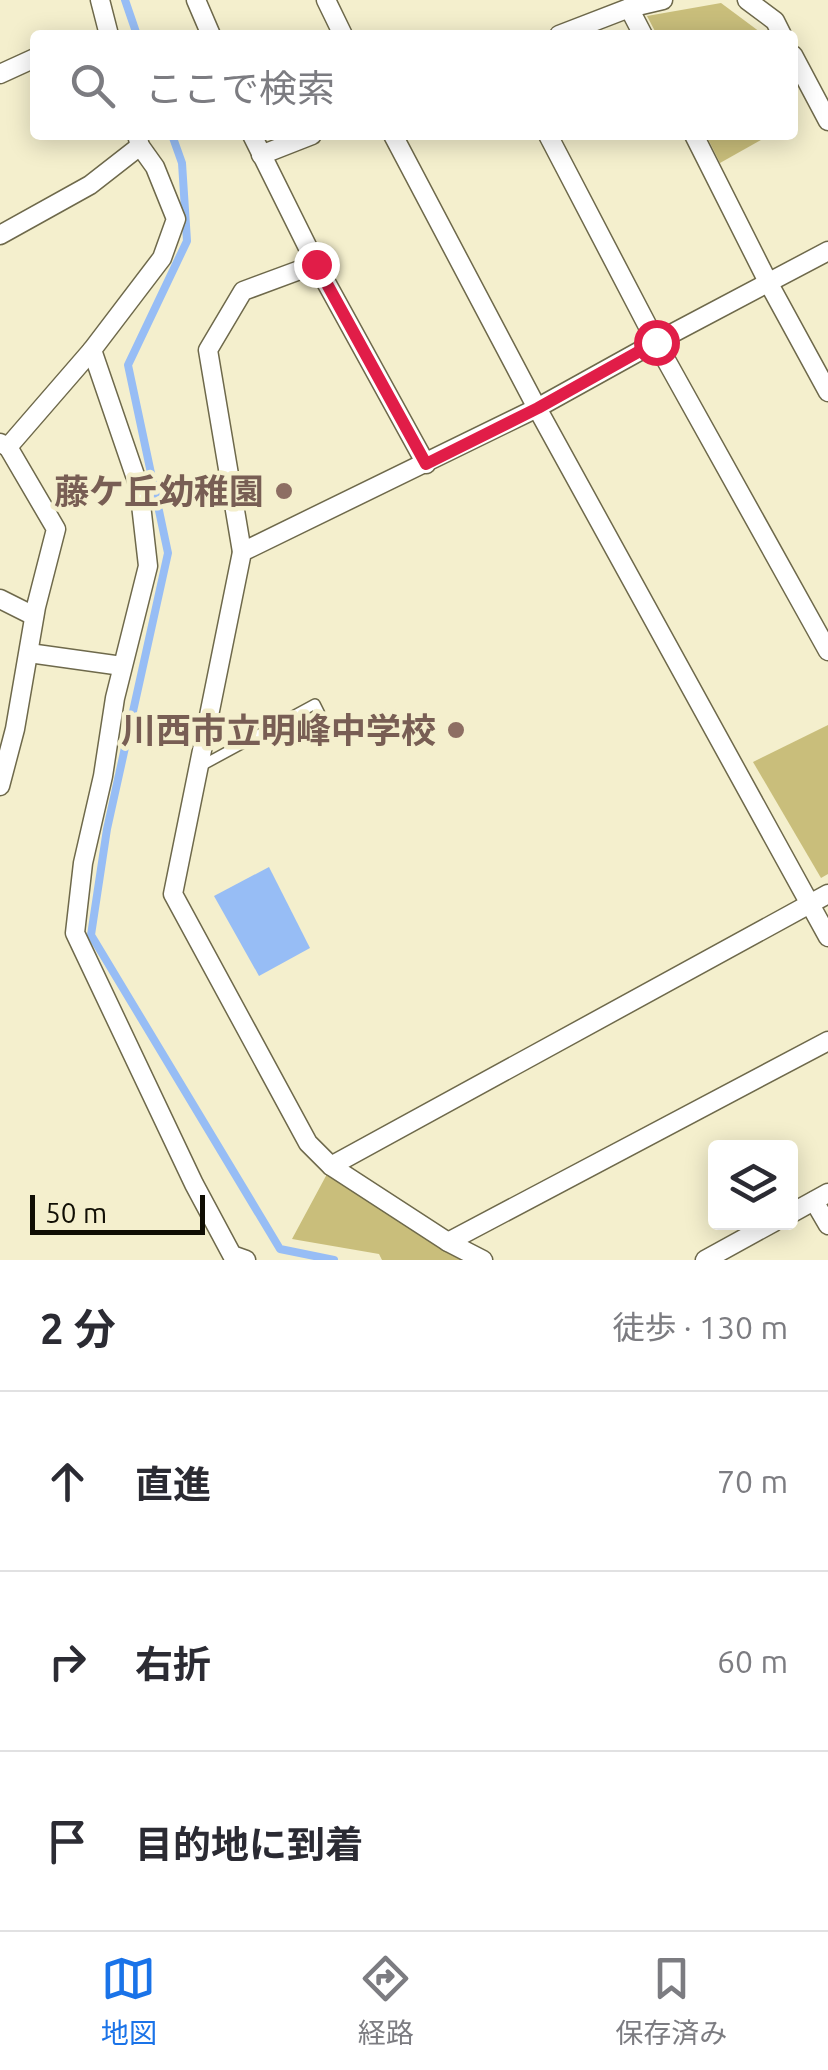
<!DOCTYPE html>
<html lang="ja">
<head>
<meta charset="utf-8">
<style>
  body { margin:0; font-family:Ubuntu,"Noto Sans JP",sans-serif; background:#f7f7f7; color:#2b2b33 }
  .controls { position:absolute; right:30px; bottom:30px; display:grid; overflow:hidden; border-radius:10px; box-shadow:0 5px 25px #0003 }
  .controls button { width:90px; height:90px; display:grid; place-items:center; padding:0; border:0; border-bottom:2px solid #e1e1e2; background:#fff; color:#2b2b33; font:50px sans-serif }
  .scale { position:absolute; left:30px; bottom:25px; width:175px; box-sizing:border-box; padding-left:10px; border:5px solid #100e04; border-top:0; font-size:28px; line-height:35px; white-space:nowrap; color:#100e04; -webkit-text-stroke:8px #f4efcd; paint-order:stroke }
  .stop { position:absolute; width:30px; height:30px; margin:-22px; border:8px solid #e11d48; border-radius:50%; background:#fff }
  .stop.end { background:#e11d48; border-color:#fff; box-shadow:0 2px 10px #0008 }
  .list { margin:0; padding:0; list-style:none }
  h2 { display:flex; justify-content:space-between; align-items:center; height:130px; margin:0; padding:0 40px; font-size:42px }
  h2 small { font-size:32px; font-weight:400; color:#7c7c81 }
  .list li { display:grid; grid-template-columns:65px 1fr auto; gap:30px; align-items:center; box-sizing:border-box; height:180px; padding:0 40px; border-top:2px solid #e1e1e2 }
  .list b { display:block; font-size:38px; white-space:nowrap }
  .list em { font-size:32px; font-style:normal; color:#7c7c81 }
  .icon { flex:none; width:55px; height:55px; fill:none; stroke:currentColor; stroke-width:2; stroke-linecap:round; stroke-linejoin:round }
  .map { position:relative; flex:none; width:828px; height:1260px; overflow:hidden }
  .search { position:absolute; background:#fff; box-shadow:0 5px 25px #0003; left:30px; right:30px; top:30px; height:110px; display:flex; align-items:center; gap:25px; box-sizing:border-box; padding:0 35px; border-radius:10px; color:#7c7c81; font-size:38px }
  .sheet { height:670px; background:#fff }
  nav { display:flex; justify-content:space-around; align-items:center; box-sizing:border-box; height:140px; border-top:2px solid #e1e1e2; background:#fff; font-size:28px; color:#7c7c81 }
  nav a { display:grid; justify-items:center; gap:5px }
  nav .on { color:#1a73e8 }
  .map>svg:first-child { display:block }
  .green { fill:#c9be7b }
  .water { fill:#97bdf5 }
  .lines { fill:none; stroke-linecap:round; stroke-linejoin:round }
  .stream { stroke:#97bdf5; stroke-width:8 }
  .lane-casing { stroke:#6e694b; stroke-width:12 }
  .street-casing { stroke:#6e694b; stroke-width:21 }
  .lane { stroke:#fff; stroke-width:9 }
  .street { stroke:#fff; stroke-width:18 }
  .route { stroke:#e11d48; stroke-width:12 }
  .education-dot { fill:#8d6e63; stroke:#f4efcd; stroke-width:4 }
  .labels { text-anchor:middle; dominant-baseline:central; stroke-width:9; stroke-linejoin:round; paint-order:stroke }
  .education-label { font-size:35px; font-weight:bold; fill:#785e54; stroke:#f4efcd; text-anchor:end }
</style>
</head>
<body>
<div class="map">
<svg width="828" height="1260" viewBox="0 0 828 1260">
  <rect width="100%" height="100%" fill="#f4efcd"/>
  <!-- green -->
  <g class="green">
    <path d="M721 3 764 35H657L647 16Z"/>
    <path d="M706 135H770L720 163Z"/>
    <path d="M828 725V874L821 878 753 762Z"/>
    <path d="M327 1174H337L478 1260H382L379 1254 292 1239Z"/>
  </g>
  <!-- water -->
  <path class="water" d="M269 867 310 948 259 976 214 896Z"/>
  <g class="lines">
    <!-- stream -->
    <g class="stream">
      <path d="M125 0 137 35"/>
      <path d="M172 135 182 163 187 241 128 365 168 553 107 829 91 935 280 1249 334 1260"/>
    </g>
    <!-- lane casing -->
    <g class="lane-casing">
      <path id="lane" d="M201 766 315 704 329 732 337 727"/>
    </g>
    <!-- street casing -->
    <g class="street-casing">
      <g id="street">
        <path d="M100 0 109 35"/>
        <path d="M196 0 211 35"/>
        <path d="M326 0 343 35"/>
        <path d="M747 0 775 21 782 35"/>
        <path d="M629 8 643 35"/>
        <path d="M559 35 629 8 663 0"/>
        <path d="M793 55 828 121"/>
        <path d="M0 74 35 58"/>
        <path d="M137 135 140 146 155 167 176 219 162 258 92 350 139 487 148 566 115 698 103 776 83 863 75 933 194 1184 232 1255 246 1260"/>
        <path d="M252 135 316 264 426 464"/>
        <path d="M393 135 537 408 828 937"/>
        <path d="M548 135 656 342 828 651"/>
        <path d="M694 135 768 282 828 392"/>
        <path d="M261 155 312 135"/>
        <path d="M0 235 90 185 140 146"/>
        <path d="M0 443 8 447 92 350"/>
        <path d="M242 552 208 350 243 291 316 264"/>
        <path d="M0 599 34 616"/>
        <path d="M29 653 122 666"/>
        <path d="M0 786 15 729 36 607 56 529 8 447"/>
        <path d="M331 1166 828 894"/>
        <path d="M814 1201 828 1225"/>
        <path d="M790 1214 828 1193"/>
        <path d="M448 1242 828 1041"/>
        <path d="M483 1260 448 1242 331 1166 308 1143 173 894 242 552 537 408 656 342 828 251"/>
        <path d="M705 1260 774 1222"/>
      </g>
    </g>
    <!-- lane -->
    <use href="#lane" class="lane"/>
    <!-- street -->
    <use href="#street" class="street"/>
  </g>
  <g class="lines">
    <!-- route -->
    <path class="route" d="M316 264 426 464 538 408 656 342"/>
  </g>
  <!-- markers -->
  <g class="education-dot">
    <circle cx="284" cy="491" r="10"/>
    <circle cx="456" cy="730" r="10"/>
  </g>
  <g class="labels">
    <!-- education labels -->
    <g class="education-label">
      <text x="264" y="491">藤ケ丘幼稚園</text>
      <text x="436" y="730">川西市立明峰中学校</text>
    </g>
  </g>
</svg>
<div class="controls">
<button><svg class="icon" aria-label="layers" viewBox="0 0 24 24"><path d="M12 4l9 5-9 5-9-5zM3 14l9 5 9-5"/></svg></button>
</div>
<div class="scale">50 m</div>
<div class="stop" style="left:656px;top:342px"></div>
<div class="stop end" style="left:316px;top:264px"></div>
<div class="search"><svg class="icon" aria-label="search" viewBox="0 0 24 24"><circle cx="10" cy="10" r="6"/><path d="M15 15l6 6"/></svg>ここで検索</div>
</div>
<section class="sheet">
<h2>2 分<small>徒歩 · 130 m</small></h2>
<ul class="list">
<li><svg class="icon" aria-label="ahead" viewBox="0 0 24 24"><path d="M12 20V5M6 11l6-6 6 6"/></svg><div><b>直進</b></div><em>70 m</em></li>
<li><svg class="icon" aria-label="right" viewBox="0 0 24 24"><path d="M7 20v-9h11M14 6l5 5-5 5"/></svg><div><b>右折</b></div><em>60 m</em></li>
<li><svg class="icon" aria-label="arrive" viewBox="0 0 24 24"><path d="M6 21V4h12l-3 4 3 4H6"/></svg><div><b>目的地に到着</b></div></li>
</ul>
</section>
<nav>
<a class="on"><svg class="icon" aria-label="map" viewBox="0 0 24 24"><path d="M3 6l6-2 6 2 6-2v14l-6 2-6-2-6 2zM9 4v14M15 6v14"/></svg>地図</a>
<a><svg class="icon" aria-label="directions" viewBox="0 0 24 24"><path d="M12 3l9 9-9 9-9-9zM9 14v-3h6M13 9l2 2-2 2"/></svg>経路</a>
<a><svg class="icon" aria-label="saved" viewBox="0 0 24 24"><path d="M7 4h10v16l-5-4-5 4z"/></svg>保存済み</a>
</nav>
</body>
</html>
